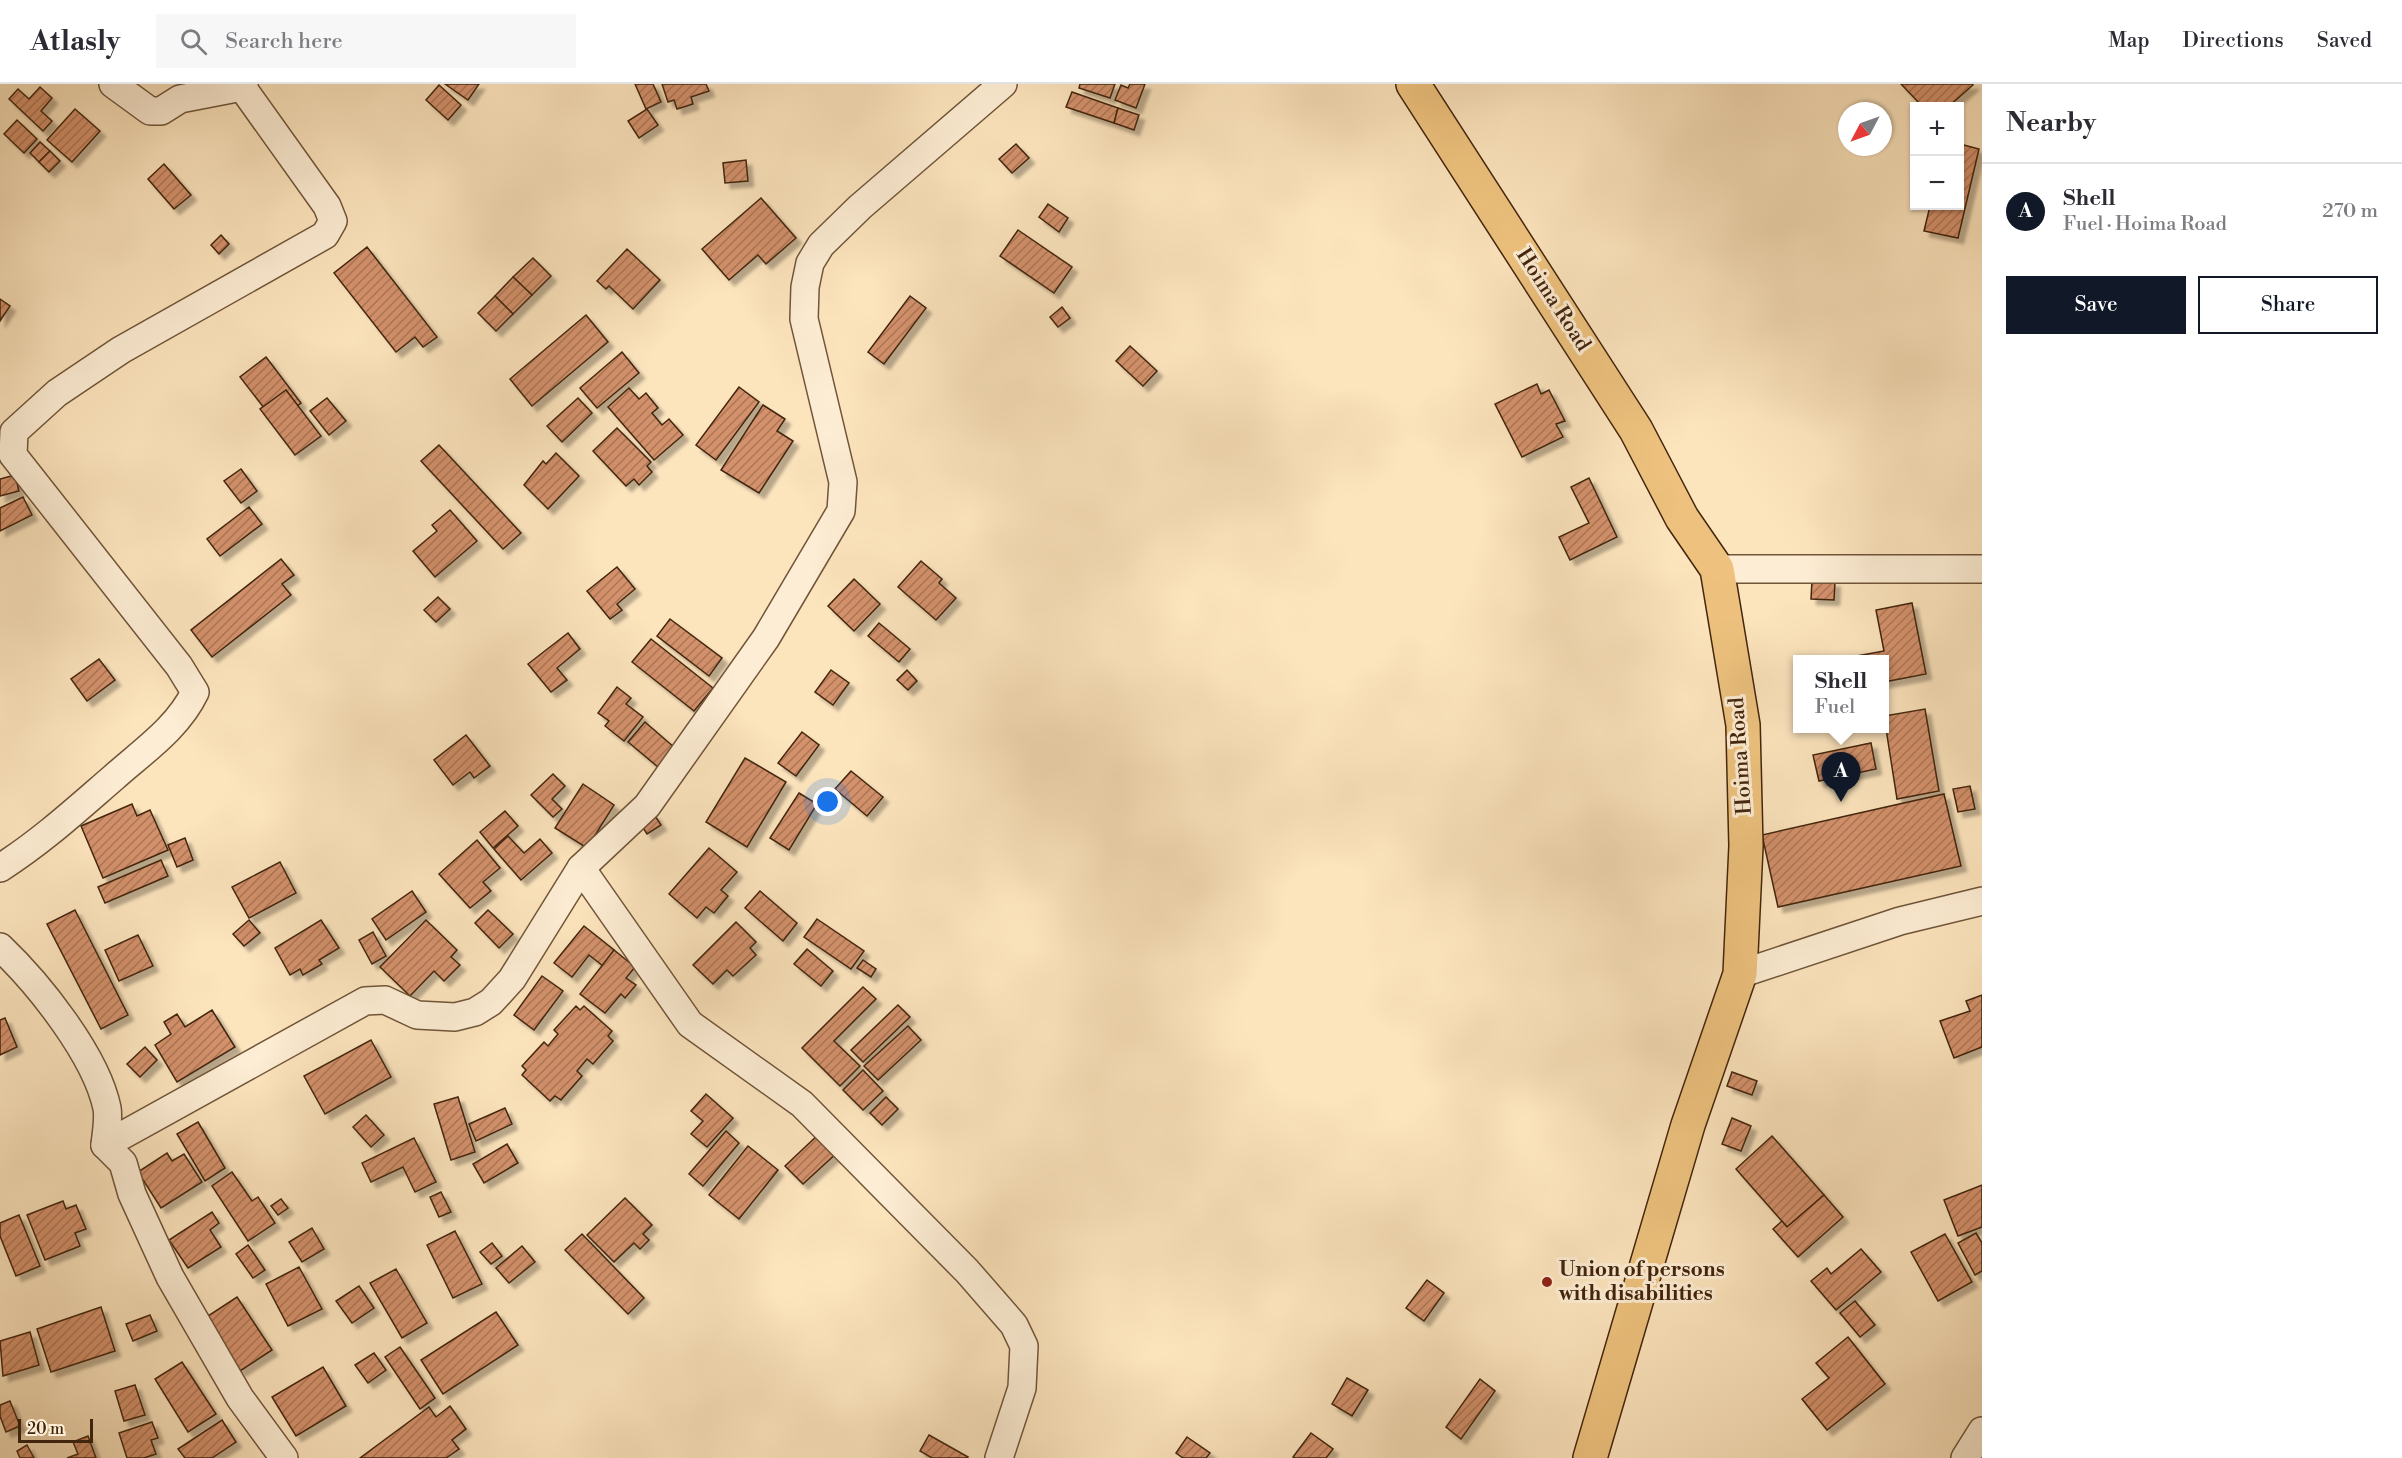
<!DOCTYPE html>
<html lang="en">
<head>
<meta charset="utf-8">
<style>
  body { margin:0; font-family:"Libre Bodoni",serif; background:#f7f7f7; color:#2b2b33 }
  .controls { position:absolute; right:18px; top:18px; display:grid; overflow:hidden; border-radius:0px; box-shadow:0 2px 4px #0004 }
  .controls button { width:54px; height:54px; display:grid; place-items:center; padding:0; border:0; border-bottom:2px solid #e1e1e2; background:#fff; color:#2b2b33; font:30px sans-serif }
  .compass { position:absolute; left:1838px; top:18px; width:54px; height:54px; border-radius:50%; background:#fff; box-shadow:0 2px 4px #0004; rotate:229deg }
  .scale { position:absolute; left:18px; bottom:15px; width:75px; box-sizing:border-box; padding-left:6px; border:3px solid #42250d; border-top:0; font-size:16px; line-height:21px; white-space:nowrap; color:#42250d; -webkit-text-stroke:4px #fdedd4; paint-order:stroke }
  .you { position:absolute; left:828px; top:718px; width:21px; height:21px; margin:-15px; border:4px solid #fff; border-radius:50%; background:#1a73e8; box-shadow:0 0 0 9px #1a73e833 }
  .badge { display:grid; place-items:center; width:39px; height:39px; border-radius:50%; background:#111827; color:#fff; font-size:20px; font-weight:700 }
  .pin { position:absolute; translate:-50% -50px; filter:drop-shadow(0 2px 3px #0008) }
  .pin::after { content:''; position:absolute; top:32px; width:21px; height:18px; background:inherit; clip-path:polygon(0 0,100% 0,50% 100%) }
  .popup { position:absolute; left:1793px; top:571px; width:96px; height:78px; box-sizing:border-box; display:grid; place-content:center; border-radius:0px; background:#fff; filter:drop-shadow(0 2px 4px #0005); font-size:20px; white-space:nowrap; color:#7c7c81 }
  .popup b { font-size:22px; color:#2b2b33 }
  .popup::after { content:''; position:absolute; left:50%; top:100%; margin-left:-12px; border:12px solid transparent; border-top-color:#fff }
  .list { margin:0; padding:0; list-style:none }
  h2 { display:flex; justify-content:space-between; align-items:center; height:78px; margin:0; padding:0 24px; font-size:26px }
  h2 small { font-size:20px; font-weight:400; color:#7c7c81 }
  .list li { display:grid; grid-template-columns:39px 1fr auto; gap:18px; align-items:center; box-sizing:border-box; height:96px; padding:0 24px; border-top:2px solid #e1e1e2 }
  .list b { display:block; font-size:22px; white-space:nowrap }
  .list p { margin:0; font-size:20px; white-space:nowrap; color:#7c7c81 }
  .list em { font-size:20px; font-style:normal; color:#7c7c81 }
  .actions { display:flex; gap:12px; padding:18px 24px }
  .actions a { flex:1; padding:14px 0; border:2px solid #111827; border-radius:0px; text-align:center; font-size:21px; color:#111827 }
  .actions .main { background:#111827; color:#fff }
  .icon { flex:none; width:33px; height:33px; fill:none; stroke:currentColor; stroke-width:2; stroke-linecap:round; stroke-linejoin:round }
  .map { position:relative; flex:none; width:1982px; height:1374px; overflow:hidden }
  header { display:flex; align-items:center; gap:36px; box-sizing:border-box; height:84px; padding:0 30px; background:#fff; border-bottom:2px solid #e1e1e2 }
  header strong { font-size:28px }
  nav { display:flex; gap:33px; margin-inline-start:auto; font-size:21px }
  .search { width:420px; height:54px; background:#f7f7f7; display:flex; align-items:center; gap:15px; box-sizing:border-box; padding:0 21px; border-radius:0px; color:#7c7c81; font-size:22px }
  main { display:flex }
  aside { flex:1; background:#fff }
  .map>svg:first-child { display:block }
  .building { fill:url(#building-hatch); stroke:#42250d; stroke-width:1.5; filter:url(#shadow) }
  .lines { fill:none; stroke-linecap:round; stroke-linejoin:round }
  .minor-casing { stroke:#705539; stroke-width:30 }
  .primary-casing { stroke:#42250d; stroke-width:36 }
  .minor { stroke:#fdedd4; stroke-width:27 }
  .primary { stroke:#eec27e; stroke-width:33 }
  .poi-dot { fill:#8f2418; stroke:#fdedd4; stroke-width:2 }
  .labels { text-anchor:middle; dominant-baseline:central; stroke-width:6; stroke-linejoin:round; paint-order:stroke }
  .street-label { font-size:21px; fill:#42250d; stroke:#fdedd4 }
  .poi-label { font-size:21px; font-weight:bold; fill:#42250d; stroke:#fdedd4; text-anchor:start }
</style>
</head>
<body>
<header>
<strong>Atlasly</strong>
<div class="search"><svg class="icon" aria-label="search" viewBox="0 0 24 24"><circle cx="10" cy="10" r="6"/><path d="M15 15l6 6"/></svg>Search here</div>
<nav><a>Map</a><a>Directions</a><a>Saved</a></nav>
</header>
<main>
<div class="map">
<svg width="1982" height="1374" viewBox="0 0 1982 1374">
  <defs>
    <pattern id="building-hatch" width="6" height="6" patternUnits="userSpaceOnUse" patternTransform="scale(1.5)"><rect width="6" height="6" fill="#d3916c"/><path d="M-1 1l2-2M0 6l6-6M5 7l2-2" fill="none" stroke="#ad7657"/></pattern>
    <filter id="shadow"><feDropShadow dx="5.5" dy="5.5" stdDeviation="1.5" flood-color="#0004"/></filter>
  </defs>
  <rect width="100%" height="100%" fill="#fce4bd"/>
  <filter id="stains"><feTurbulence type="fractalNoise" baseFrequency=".00333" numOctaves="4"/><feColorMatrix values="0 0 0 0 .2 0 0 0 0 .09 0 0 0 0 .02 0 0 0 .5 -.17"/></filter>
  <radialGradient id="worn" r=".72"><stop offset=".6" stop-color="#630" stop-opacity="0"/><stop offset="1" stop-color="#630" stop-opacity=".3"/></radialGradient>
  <!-- building -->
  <g class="building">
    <path d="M445 0H479L468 16Z"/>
    <path d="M635 0H653L661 18 646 25Z"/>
    <path d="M662 0H706L709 7 691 13 693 20 677 25 674 16 668 18Z"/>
    <path d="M1080 0H1115L1110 14 1079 4Z"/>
    <path d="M1130 0H1145L1136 24 1115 16 1121 1 1128 4Z"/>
    <path d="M1901 0H1973V1L1949 22H1922Z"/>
    <path d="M439 1 461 21 448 36 426 16Z"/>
    <path d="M40 3 52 14 41 27 52 37 43 47 9 15 18 5 29 15Z"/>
    <path d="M1072 8 1118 24 1114 39 1066 23Z"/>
    <path d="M1118 24 1139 31 1134 46 1114 39Z"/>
    <path d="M75 25 100 47 72 78 47 56Z"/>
    <path d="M647 25 658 41 639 54 628 37Z"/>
    <path d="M17 36 37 55 24 69 4 50Z"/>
    <path d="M40 58 50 67 39 78 30 69Z"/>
    <path d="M1016 60 1029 74 1012 89 999 75Z"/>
    <path d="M1960 60 1979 65 1958 154 1924 147 1930 122H1960Z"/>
    <path d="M50 67 60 77 49 88 39 78Z"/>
    <path d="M746 76 748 97 725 99 723 79Z"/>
    <path d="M164 80 191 111 174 125 148 95Z"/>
    <path d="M761 114 796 154 766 180 758 171 729 196 702 165Z"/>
    <path d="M1048 120 1068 134 1059 148 1039 133Z"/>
    <path d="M1018 146 1072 183 1054 209 1000 172Z"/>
    <path d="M221 151 229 160 219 170 211 161Z"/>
    <path d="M367 163 437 253 423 263 415 253 396 268 334 189Z"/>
    <path d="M627 165 660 196 633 225 609 202 606 205 597 197Z"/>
    <path d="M533 174 551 192 532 211 513 193Z"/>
    <path d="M513 193 532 211 513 230 495 212Z"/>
    <path d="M495 212 513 230 496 247 478 229Z"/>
    <path d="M910 212 926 224 884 280 868 268Z"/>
    <path d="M0 215 10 222 0 237Z"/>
    <path d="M1062 223 1070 234 1058 243 1050 233Z"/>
    <path d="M586 231 608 258 532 322 510 295Z"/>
    <path d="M1130 262 1157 287 1143 302 1116 277Z"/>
    <path d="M622 268 639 289 597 324 580 304Z"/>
    <path d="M266 273 301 319 275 338 240 293Z"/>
    <path d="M1537 300 1541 310 1549 306 1565 337 1556 340 1563 353 1522 373 1495 320Z"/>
    <path d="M739 303 759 318 716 376 696 361Z"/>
    <path d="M629 304 639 315 646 309 658 324 652 329 662 341 669 335 683 351 654 376 608 323Z"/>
    <path d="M286 306 321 352 295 371 260 325Z"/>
    <path d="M327 314 346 337 329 351 310 327Z"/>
    <path d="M578 314 592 329 562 358 547 342Z"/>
    <path d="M763 321 785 335 777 347 793 357 759 409 721 386Z"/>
    <path d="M617 344 651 378 647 382 652 388 639 401 634 395 626 402 593 367Z"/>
    <path d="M439 361 521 449 503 465 421 377Z"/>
    <path d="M556 369 579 392 548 425 524 401 543 377 546 380Z"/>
    <path d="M241 385 257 407 241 419 224 397Z"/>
    <path d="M15 391 19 407 0 412V395Z"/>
    <path d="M1589 394 1617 453 1570 476 1559 453 1589 439 1571 403Z"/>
    <path d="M23 413 32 431 0 447V424Z"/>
    <path d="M249 423 262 440 220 472 207 455Z"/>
    <path d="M450 426 477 457 435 493 413 467 437 447 432 441Z"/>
    <path d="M281 475 294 491 282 500 291 511 212 573 191 546Z"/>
    <path d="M921 477 942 495 939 499 956 514 936 536 898 503Z"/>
    <path d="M617 483 635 505 617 520 622 526 610 535 587 507Z"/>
    <path d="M854 495 880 520 854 547 828 522Z"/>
    <path d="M1812 497 1835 498 1834 516 1811 515Z"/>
    <path d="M438 513 450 525 436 538 424 526Z"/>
    <path d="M1912 519 1926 590 1884 598V576H1835L1884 567 1876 526Z"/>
    <path d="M670 535 722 574 709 592 657 552Z"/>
    <path d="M879 539 910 565 899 578 868 552Z"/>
    <path d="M568 549 580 565 557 584 567 596 551 608 528 580Z"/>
    <path d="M651 555 713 604 694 627 632 578Z"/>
    <path d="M99 575 115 596 87 617 71 595Z"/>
    <path d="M831 586 849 599 833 621 815 608Z"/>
    <path d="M907 586 917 597 908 606 897 596Z"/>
    <path d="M617 603 631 614 626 620 643 633 624 657 605 642 609 637 598 629Z"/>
    <path d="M1925 625 1939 707 1897 715 1884 632Z"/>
    <path d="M645 638 675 664 658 683 628 658Z"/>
    <path d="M802 648 819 661 796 692 778 679Z"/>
    <path d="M466 651 490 682 474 694 470 688 453 701 434 676Z"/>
    <path d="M1871 659 1876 685 1819 697 1813 671Z"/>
    <path d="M745 674 786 698 747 763 706 738Z"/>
    <path d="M851 687 883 713 867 732 835 705Z"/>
    <path d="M553 690 565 702 552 715 562 725 553 733 531 711Z"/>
    <path d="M583 700 614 721 587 764 555 744Z"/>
    <path d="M1970 702 1975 725 1958 728 1953 705Z"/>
    <path d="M799 709 817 720 789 766 770 754Z"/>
    <path d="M1944 710 1961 782 1778 823 1762 751Z"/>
    <path d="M132 720 137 732 150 726 168 766 103 794 81 742Z"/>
    <path d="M505 727 518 742 493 764 480 748Z"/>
    <path d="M654 730 661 741 647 750 640 739Z"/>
    <path d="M508 752 524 769 540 755 552 769 521 796 494 765Z"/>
    <path d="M185 754 193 776 177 783 168 761Z"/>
    <path d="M477 756 500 784 483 798 491 807 470 824 439 790Z"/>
    <path d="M709 764 737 788 721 806 728 812 714 829 706 823 697 834 669 810Z"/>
    <path d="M161 776 168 792 105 819 98 803Z"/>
    <path d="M280 778 296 809 249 834 232 803Z"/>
    <path d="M412 807 426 828 386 856 372 835Z"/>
    <path d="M760 807 797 839 783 857 745 824Z"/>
    <path d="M75 826 128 931 101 945 47 840Z"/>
    <path d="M488 826 513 850 499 864 475 839Z"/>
    <path d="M817 835 864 867 851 885 804 853Z"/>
    <path d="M249 836 260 849 244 862 233 850Z"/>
    <path d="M321 836 339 864 319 876 322 880 303 891 300 885 290 891 275 864Z"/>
    <path d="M426 836 457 866 451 873 460 881 444 897 434 887 410 912 380 883Z"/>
    <path d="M736 838 756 858 750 864 756 871 733 892 727 886 713 900 693 881Z"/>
    <path d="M584 842 614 866 603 882 589 871 572 893 554 879Z"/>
    <path d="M373 848 386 872 372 880 359 856Z"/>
    <path d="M138 851 153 882 119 897 105 866Z"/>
    <path d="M807 865 833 887 821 902 794 880Z"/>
    <path d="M614 866 635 883 626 894 636 901 625 914 621 910 605 929 580 910Z"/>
    <path d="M863 876 876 885 871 893 857 884Z"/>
    <path d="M542 892 563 907 534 946 514 931Z"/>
    <path d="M863 903 876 915 834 957 860 982 840 1002 802 964Z"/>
    <path d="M1982 911V963L1954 974 1940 937 1970 927 1966 917Z"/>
    <path d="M898 921 910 933 863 978 851 966Z"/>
    <path d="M576 922 580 926 584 922 612 947 608 952 613 957 593 980 587 975 577 987 582 992 561 1016 555 1012 550 1017 522 991 526 986 522 982 544 958 548 962 558 950 554 946Z"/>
    <path d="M212 926 235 963 177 998 155 961 171 950 164 938 177 930 185 943Z"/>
    <path d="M5 934 17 963 0 971V936Z"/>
    <path d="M908 942 921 956 878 996 864 982Z"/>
    <path d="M371 956 391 993 325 1030 304 992Z"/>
    <path d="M145 963 157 976 140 993 127 980Z"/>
    <path d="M863 986 883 1007 863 1026 843 1006Z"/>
    <path d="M1732 988 1757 997 1752 1011 1727 1002Z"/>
    <path d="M706 1010 733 1034 707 1063 691 1050 703 1037 691 1027Z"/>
    <path d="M458 1013 475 1068 451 1076 434 1020Z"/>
    <path d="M886 1013 898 1025 882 1041 870 1029Z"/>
    <path d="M505 1024 512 1040 476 1057 469 1040Z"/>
    <path d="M366 1031 384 1051 371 1063 353 1043Z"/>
    <path d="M1732 1034 1751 1042 1741 1067 1722 1060Z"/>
    <path d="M198 1038 225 1084 205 1097 177 1050Z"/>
    <path d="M726 1047 739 1059 703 1102 689 1090Z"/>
    <path d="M821 1048 839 1067 803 1100 785 1082Z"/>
    <path d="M1772 1052 1824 1111 1787 1143 1736 1085Z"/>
    <path d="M414 1054 436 1098 415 1108 403 1083 371 1098 362 1079Z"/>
    <path d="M507 1060 518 1079 484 1099 473 1080Z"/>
    <path d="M748 1062 778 1086 739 1135 709 1111Z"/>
    <path d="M167 1069 172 1077 184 1070 202 1098 161 1124 138 1088Z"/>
    <path d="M232 1088 252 1117 258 1113 275 1139 248 1157 212 1102Z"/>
    <path d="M1982 1101V1143L1958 1152 1944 1116Z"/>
    <path d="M441 1108 451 1128 439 1133 430 1113Z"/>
    <path d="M1824 1111 1843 1133 1798 1173 1773 1145 1782 1137 1787 1143Z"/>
    <path d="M625 1114 652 1141 643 1150 649 1156 640 1165 634 1159 614 1178 587 1151Z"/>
    <path d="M281 1115 288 1124 278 1131 271 1122Z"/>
    <path d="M63 1117 66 1125 76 1121 86 1145 75 1149 80 1162 45 1176 27 1131Z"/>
    <path d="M212 1128 219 1139 210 1146 221 1163 188 1184 169 1156Z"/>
    <path d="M19 1131 40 1182 16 1192 0 1152V1139Z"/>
    <path d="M312 1144 324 1165 302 1178 289 1158Z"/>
    <path d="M455 1147 482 1200 453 1214 427 1161Z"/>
    <path d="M1976 1149 1982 1159V1187L1975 1191 1958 1159Z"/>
    <path d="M582 1150 644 1214 628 1230 565 1166Z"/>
    <path d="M1945 1150 1972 1198 1938 1217 1911 1168Z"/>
    <path d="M492 1159 502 1172 491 1180 480 1168Z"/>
    <path d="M248 1161 265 1186 253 1194 236 1170Z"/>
    <path d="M522 1162 535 1178 509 1199 496 1184Z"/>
    <path d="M1861 1165 1881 1188 1836 1226 1811 1197 1827 1184 1831 1190Z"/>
    <path d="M299 1183 322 1225 288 1242 266 1200Z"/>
    <path d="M396 1185 427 1239 402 1254 370 1199Z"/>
    <path d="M1427 1196 1444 1209 1424 1237 1406 1224Z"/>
    <path d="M359 1202 374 1224 352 1239 336 1217Z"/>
    <path d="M237 1213 272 1266 240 1287 205 1234Z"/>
    <path d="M1855 1217 1875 1241 1860 1253 1840 1229Z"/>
    <path d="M101 1223 115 1267 51 1288 37 1245Z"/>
    <path d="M496 1228 518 1261 443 1310 421 1276Z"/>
    <path d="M150 1231 157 1247 133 1257 126 1240Z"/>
    <path d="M30 1248 39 1281 3 1292 0 1257Z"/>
    <path d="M1848 1253 1885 1300 1827 1346 1802 1315 1829 1294 1816 1279Z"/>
    <path d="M400 1263 435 1314 420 1325 385 1273Z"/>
    <path d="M374 1269 386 1286 368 1299 355 1281Z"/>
    <path d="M182 1278 216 1330 188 1348 155 1295Z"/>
    <path d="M323 1283 346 1322 296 1352 272 1313Z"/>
    <path d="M1347 1294 1368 1306 1352 1332 1332 1320Z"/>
    <path d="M1480 1295 1495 1307 1461 1355 1446 1343Z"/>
    <path d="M135 1301 145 1331 124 1337 115 1307Z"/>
    <path d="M10 1317 20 1342 6 1348 0 1332V1321Z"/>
    <path d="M450 1322 466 1345 452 1356 459 1365 446 1374H360L429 1323 436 1333Z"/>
    <path d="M222 1336 236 1358 212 1374H185L178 1365Z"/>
    <path d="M152 1338 158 1354 151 1356 156 1370 144 1374H127L119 1349Z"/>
    <path d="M1311 1349 1333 1365 1326 1374H1295L1293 1373Z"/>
    <path d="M929 1351 968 1373 967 1374H932L920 1367Z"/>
    <path d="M88 1352 96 1374H67L78 1370 73 1358Z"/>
    <path d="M1187 1353 1210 1369 1206 1374H1183L1176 1369Z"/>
    <path d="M27 1361 34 1374H20L17 1367Z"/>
  </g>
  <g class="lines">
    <!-- minor casing -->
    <g class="minor-casing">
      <g id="minor">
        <path d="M113 0 150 27H161L180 15 242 3 244 0"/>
        <path d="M1717 485H1982"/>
        <path d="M0 784C41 758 76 726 113 694 142 668 178 644 195 608L179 582 13 371 14 348 57 309 121 266 325 151 333 137 327 122 242 3"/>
        <path d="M581 784 690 940 802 1020 967 1187 1014 1241 1024 1262 1022 1304 999 1374"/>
        <path d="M0 863C38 899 96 971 107 1024 109 1035 106 1050 105 1061L123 1079 132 1110 170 1193 240 1314 284 1374"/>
        <path d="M1740 890 1900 837 1982 817"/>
        <path d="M105 1061 365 917 385 916 417 931 455 933 475 928 491 918 512 895 581 784 647 722 766 554 841 427 843 398 804 235 805 203 810 179 821 161 860 123 1003 0"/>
        <path d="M1965 1374 1982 1347"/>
      </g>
    </g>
    <!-- primary casing -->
    <g class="primary-casing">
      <path id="primary" d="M1413 0 1636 346 1682 434 1717 485 1743 641 1746 762 1740 890 1688 1041 1590 1374"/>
    </g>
    <!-- minor -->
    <use href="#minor" class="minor"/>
    <!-- primary -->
    <use href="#primary" class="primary"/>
  </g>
  <!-- markers -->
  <circle class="poi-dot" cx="1547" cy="1198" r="6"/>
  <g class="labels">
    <!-- street labels -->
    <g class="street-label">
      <text transform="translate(1553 216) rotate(57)">Hoima Road</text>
      <text transform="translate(1741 672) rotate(-94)">Hoima Road</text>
    </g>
    <!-- poi labels -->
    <g class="poi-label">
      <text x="1559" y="1186">Union of persons<tspan x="1559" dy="24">with disabilities</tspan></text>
    </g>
  </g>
  <rect width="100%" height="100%" filter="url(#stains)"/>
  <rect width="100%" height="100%" fill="url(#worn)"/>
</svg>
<div class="controls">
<button>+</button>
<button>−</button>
</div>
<svg class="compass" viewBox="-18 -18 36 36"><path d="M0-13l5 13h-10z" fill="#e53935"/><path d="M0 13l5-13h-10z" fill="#7c7c81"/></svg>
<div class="scale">20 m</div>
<div class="you"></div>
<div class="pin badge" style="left:1841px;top:718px">A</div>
<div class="popup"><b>Shell</b>Fuel</div>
</div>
<aside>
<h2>Nearby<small></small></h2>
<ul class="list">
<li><span class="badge">A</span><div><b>Shell</b><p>Fuel · Hoima Road</p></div><em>270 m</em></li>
</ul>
<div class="actions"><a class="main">Save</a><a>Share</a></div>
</aside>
</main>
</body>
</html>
